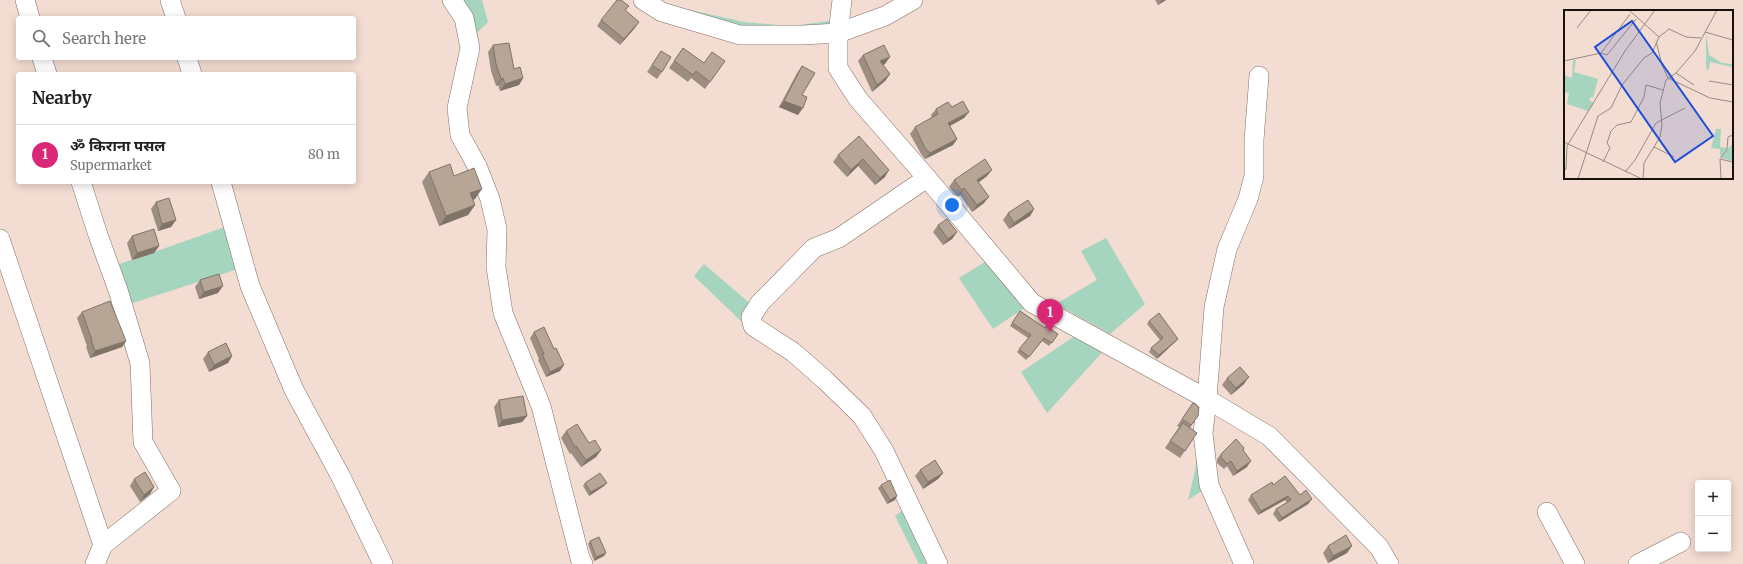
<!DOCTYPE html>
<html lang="en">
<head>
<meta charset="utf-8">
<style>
  body { margin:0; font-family:Merriweather,"Noto Sans Devanagari",serif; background:#f6f6f6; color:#222 }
  .controls { position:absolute; right:12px; bottom:12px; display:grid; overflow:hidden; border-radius:4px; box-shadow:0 2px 10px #0003 }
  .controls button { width:36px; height:36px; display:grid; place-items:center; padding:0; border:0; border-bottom:1px solid #e0e0e0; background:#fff; color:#222; font:20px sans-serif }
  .you { position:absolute; left:952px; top:205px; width:14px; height:14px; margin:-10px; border:3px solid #fff; border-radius:50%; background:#1a73e8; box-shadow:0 0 0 6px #1a73e833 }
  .badge { display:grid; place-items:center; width:26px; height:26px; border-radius:50%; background:#db2777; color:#fff; font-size:13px; font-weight:700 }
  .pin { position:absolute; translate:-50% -33px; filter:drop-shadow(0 1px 2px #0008) }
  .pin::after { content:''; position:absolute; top:21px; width:14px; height:12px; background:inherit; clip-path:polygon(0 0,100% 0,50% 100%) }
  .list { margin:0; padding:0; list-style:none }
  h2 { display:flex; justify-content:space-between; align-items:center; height:52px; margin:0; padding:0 16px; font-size:17px }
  h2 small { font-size:13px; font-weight:400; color:#767676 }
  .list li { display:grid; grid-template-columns:26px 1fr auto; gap:12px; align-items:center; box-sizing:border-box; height:60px; padding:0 16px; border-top:1px solid #e0e0e0 }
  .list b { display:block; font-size:15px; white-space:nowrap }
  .list p { margin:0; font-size:13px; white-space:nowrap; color:#767676 }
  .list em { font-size:13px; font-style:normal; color:#767676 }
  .icon { flex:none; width:22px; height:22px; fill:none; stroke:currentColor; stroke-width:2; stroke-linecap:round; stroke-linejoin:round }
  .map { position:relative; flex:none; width:1743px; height:564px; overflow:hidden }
  .search { position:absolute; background:#fff; box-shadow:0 2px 10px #0003; left:16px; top:16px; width:340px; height:44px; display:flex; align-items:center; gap:10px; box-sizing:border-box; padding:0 14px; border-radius:4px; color:#767676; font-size:15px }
  .panel { position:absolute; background:#fff; box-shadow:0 2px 10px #0003; left:16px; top:72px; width:340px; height:112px; border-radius:4px }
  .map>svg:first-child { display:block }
  .green { fill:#a5d5be }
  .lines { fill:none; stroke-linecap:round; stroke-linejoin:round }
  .minor-casing { stroke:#847066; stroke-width:20 }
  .minor { stroke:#fff; stroke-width:19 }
  .wall { fill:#9d8e81 }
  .shaded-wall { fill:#807469 }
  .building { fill:#b7a596; stroke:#807469 }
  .inset-road { fill:none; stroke:#9b8a82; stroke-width:1 }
  .view { fill:#1d4ed8; fill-opacity:0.15; stroke:#1d4ed8; stroke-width:2 }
  .inset-edge { fill:none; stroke:#18100c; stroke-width:2 }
</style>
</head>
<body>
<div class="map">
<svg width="1743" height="564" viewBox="0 0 1743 564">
  <rect width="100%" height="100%" fill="#f3dcd1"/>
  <!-- green -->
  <g class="green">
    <path d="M460 0H482L488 22 475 35Z"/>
    <path d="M664 4 744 22 792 26 836 20 833 25 742 27 664 6Z"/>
    <path d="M225 227 235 270 130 304 117 265Z"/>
    <path d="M1106 238 1145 304 1110 334 1056 304 1097 280 1081 251Z"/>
    <path d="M988 260 1026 307 993 329 959 278Z"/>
    <path d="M704 264 753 306 742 322 694 276Z"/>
    <path d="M1078 334 1106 348 1047 413 1021 372Z"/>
    <path d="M1199 432 1203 490 1188 500 1195 471Z"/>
    <path d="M904 509 932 564H919L895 516Z"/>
  </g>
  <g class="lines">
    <!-- minor casing -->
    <g class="minor-casing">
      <g id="minor">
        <path d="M25 0 30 18"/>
        <path d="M170 0 176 18"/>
        <path d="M452 0 464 18 470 48 457 108 460 135 477 166 490 199 497 229 496 267 503 313 541 406 580 558 583 564"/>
        <path d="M643 0 662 12 740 35H803L838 33 885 16 913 0"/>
        <path d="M842 0 838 33V68L858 99 927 178 1032 303 1207 399 1269 436 1379 547 1389 564"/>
        <path d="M42 58 47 74"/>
        <path d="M187 58 192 74"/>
        <path d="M927 178 839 238 814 248 760 303 751 317 753 326 793 352 825 380 862 416 884 451 938 564"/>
        <path d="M81 182 98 235 118 290 140 363 143 442 171 491 103 545 95 564"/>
        <path d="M221 182 250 286 294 390 341 477 383 564"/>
        <path d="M0 239 103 545"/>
        <path d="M1547 512 1575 564"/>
        <path d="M1244 564 1209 485 1203 433 1207 399 1214 307 1227 249 1248 199 1254 176V140L1259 76"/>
        <path d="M1638 564 1681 542"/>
      </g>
    </g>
    <!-- minor -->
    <use href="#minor" class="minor"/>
  </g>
  <!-- wall -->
  <g class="wall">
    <path d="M1155 0H1166L1158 5Z"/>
    <path d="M629 6 625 11 639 22 620 45 597 26 601 20Z"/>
    <path d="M493 45 514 69 523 78 519 85 500 91 498 85 496 86 491 71 488 52Z"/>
    <path d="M683 48 704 63 725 61 705 89 691 78 688 82 669 68Z"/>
    <path d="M661 51 662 72 657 79 647 72Z"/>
    <path d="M863 55 885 64 883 65 890 74 885 81 872 92 858 61Z"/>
    <path d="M802 66V95L798 115 779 107 797 73Z"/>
    <path d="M952 107 969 112 964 118 950 126 957 139 953 145 925 159 921 154 910 134 915 127 932 118 931 115 936 109Z"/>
    <path d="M859 136 885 177 875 185 858 166 847 177 833 162 838 155Z"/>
    <path d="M429 172 475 199 473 200 475 205 468 215 439 226 422 182Z"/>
    <path d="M987 176 978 183 984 203 972 212 960 195 957 197 949 187 954 180Z"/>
    <path d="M156 202 176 220 171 227 158 231 151 209Z"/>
    <path d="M1034 209 1030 216 1009 229 1003 220 1008 213Z"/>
    <path d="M938 225 957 232 952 239 943 245 933 232Z"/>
    <path d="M132 236 159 246 154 253 132 260 127 243Z"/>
    <path d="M200 280 218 293 199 299 195 287Z"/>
    <path d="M1020 311 1045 328 1058 334 1049 346 1042 341 1026 360 1017 352 1028 338 1010 326Z"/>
    <path d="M82 312 126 341 122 347 90 358 86 347 87 346 77 318Z"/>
    <path d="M1149 321 1178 339 1175 342 1157 359 1149 352 1151 348 1160 340 1147 324Z"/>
    <path d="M534 332 560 371 546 377 538 360 539 359 530 338Z"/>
    <path d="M208 352 232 356 228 363 209 372 203 359Z"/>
    <path d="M1227 378 1244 384 1231 395 1222 385Z"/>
    <path d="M499 400 527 416 522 422 498 427 494 407Z"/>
    <path d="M1193 403 1198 416 1190 428 1197 433 1180 458 1165 448 1179 427 1177 426Z"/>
    <path d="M566 431 589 443 601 450 596 457 581 467 571 453 570 454 561 438Z"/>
    <path d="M1244 448 1243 450 1247 467 1233 476 1227 466 1224 469 1217 463V459L1221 454Z"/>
    <path d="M920 470 943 473 938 479 923 489 915 476Z"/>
    <path d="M134 479 154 487 150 494 140 502 130 486Z"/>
    <path d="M585 483 604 486 589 496 583 486Z"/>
    <path d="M881 485 897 496 895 500 887 504 878 488Z"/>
    <path d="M1273 485 1312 499 1308 504 1279 522 1273 514 1276 509 1287 503 1285 500 1258 515 1248 500 1251 495Z"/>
    <path d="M590 541 604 556 594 561 588 544Z"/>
    <path d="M1328 546 1347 553 1328 563 1323 553Z"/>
  </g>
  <!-- shaded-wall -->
  <g class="shaded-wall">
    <path d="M1162 0H1166L1158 5Z"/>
    <path d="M639 22 635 28 620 45 624 39Z"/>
    <path d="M890 57 885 64 876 68 880 61Z"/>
    <path d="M890 74 885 81 872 92 877 85Z"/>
    <path d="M503 78 498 85 496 86 501 79Z"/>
    <path d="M523 78 519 85 500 91 505 84Z"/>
    <path d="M784 101 803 108 798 115 779 107Z"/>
    <path d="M969 112 964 118 944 129 948 123Z"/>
    <path d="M957 139 953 145 925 159 930 153Z"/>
    <path d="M863 159 858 166 847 177 851 170Z"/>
    <path d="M889 170 885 177 875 185 880 178Z"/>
    <path d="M992 170 987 176 972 187 977 180Z"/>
    <path d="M964 188 960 195 957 197 962 190Z"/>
    <path d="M482 189 475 199 463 203 470 193Z"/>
    <path d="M989 197 984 203 972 212 977 205Z"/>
    <path d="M475 205 468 215 439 226 446 216Z"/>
    <path d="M1034 209 1030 216 1009 229 1014 223Z"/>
    <path d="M176 220 171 227 158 231 162 224Z"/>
    <path d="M957 232 952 239 943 245 948 239Z"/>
    <path d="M159 246 154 253 132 260 137 253Z"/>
    <path d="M223 286 218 293 199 299 204 292Z"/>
    <path d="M1178 339 1175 342 1157 359 1159 355Z"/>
    <path d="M126 341 122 347 90 358 95 351Z"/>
    <path d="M232 356 228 363 209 372 214 365Z"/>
    <path d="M564 365 560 371 546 377 550 372Z"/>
    <path d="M1249 377 1244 384 1231 395 1236 388Z"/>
    <path d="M527 416 522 422 498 427 502 420Z"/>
    <path d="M601 450 596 457 581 467 586 460Z"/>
    <path d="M1251 461 1247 467 1233 476 1237 471Z"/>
    <path d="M943 473 938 479 923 489 928 482Z"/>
    <path d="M607 483 604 486 589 496 591 492Z"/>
    <path d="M154 487 150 494 140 502 144 495Z"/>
    <path d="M897 496 895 500 887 504 890 500Z"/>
    <path d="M1288 496 1285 500 1258 515 1261 511Z"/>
    <path d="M1312 499 1308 504 1279 522 1282 518Z"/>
    <path d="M1352 546 1347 553 1328 563 1333 556Z"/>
    <path d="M606 553 604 556 594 561 596 557Z"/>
  </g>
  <!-- building -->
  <g class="building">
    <path d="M617 0H621L629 6 625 10 639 22 624 39 601 20Z"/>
    <path d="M509 43 514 69 520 67 523 78 505 84 503 78 501 79 496 64 493 45Z"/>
    <path d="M884 45 890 57 880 61 890 74 877 85 863 55Z"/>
    <path d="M683 48 704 63 712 52 725 61 710 82 696 71 693 75 674 61Z"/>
    <path d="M661 51 671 57 662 72 652 65Z"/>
    <path d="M802 66 815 73 802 95 807 97 803 108 784 101Z"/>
    <path d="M963 101 969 112 948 123 957 139 930 153 925 148 915 127 938 114 936 109 948 102 952 107Z"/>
    <path d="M859 136 889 170 880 178 863 159 851 170 838 155Z"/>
    <path d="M985 159 992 170 977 180 989 197 977 205 964 188 962 190 954 180Z"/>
    <path d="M450 164 454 176 474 168 482 189 470 193 475 205 446 216 429 172Z"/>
    <path d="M169 198 176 220 162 224 156 202Z"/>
    <path d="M1028 200 1034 209 1014 223 1008 213Z"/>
    <path d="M947 219 957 232 948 239 938 225Z"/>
    <path d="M154 229 159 246 137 253 132 236Z"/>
    <path d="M219 274 223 286 204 292 200 280Z"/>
    <path d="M110 301 126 341 95 351 91 340H92L82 312Z"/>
    <path d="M1020 311 1045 328 1046 326 1058 334 1052 343 1044 338 1029 357 1019 349 1031 335 1012 323Z"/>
    <path d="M1159 313 1178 339 1159 355 1151 348 1163 338 1149 321Z"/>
    <path d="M544 327 554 349 556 348 564 365 550 372 542 354H544L534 332Z"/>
    <path d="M226 343 232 356 214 365 208 352Z"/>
    <path d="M1240 367 1249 377 1236 388 1227 378Z"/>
    <path d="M523 396 527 416 502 420 499 400Z"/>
    <path d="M1193 403 1199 407 1198 416 1191 425 1182 419Z"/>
    <path d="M1183 423 1197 433 1185 451 1170 441Z"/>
    <path d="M577 424 589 443 595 440 601 450 586 460 576 446 575 447 566 431Z"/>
    <path d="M1236 439 1244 448 1243 450 1251 461 1237 471 1231 461 1227 464 1221 457V454Z"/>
    <path d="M935 460 943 473 928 482 920 470Z"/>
    <path d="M145 472 154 487 144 495 134 479Z"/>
    <path d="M600 473 607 483 591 492 585 483Z"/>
    <path d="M1285 476 1300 495 1306 490 1312 499 1282 518 1276 509 1291 500 1288 496 1261 511 1251 495 1272 482 1273 485Z"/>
    <path d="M890 480 897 496 890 500 881 485Z"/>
    <path d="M1346 535 1352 546 1333 556 1328 546Z"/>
    <path d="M599 537 606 553 596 557 590 541Z"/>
  </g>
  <!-- overview -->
  <g transform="translate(1564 10)">
    <rect width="169" height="169" fill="#f3dcd1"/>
    <path d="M142 23 145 45 158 53 168 54V57L146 52 145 60 142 59ZM9 50H12L10 62 34 69 29 88 27 87 25 90 30 93 24 101 3 94 5 83 0 82V65L8 68ZM152 119H157L156 137 163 138 156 148V139L147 138ZM169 134V151L158 148 164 138Z" fill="#a5d5be"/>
    <path class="inset-road" d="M65 0 95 27 105 19 122 27 137 28M13 18 27 0M141 22 169 30M92 31 98 55 104 68 146 88 169 92M37 43 66 4M0 51 37 43 43 45 72 9M112 63 130 75M145 71 169 75M0 132 78 169M90 137 110 147M157 148 163 139 164 127 169 125M39 152 46 138 43 133 47 121 53 115 67 112 80 87 82 75 99 80M0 161 2 159 3 136 61 41 91 0M61 162 71 150 92 113 121 98M14 169 34 106 47 98 58 75 80 48 88 43 95 27M79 169 80 153 96 127 98 115 96 93 102 70 112 63 131 41 153 0M157 169 156 149 169 152"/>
    <path class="view" d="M68 11 149 126 111 152 31 37Z"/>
    <rect width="169" height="169" class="inset-edge"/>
  </g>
</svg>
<div class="controls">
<button>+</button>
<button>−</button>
</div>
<div class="you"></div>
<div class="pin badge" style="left:1050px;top:332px">1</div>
<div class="search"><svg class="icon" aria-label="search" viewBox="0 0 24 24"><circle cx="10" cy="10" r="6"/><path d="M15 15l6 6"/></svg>Search here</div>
<section class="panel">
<h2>Nearby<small></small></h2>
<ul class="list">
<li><span class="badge">1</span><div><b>ॐ किराना पसल</b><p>Supermarket</p></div><em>80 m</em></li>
</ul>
</section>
</div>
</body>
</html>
